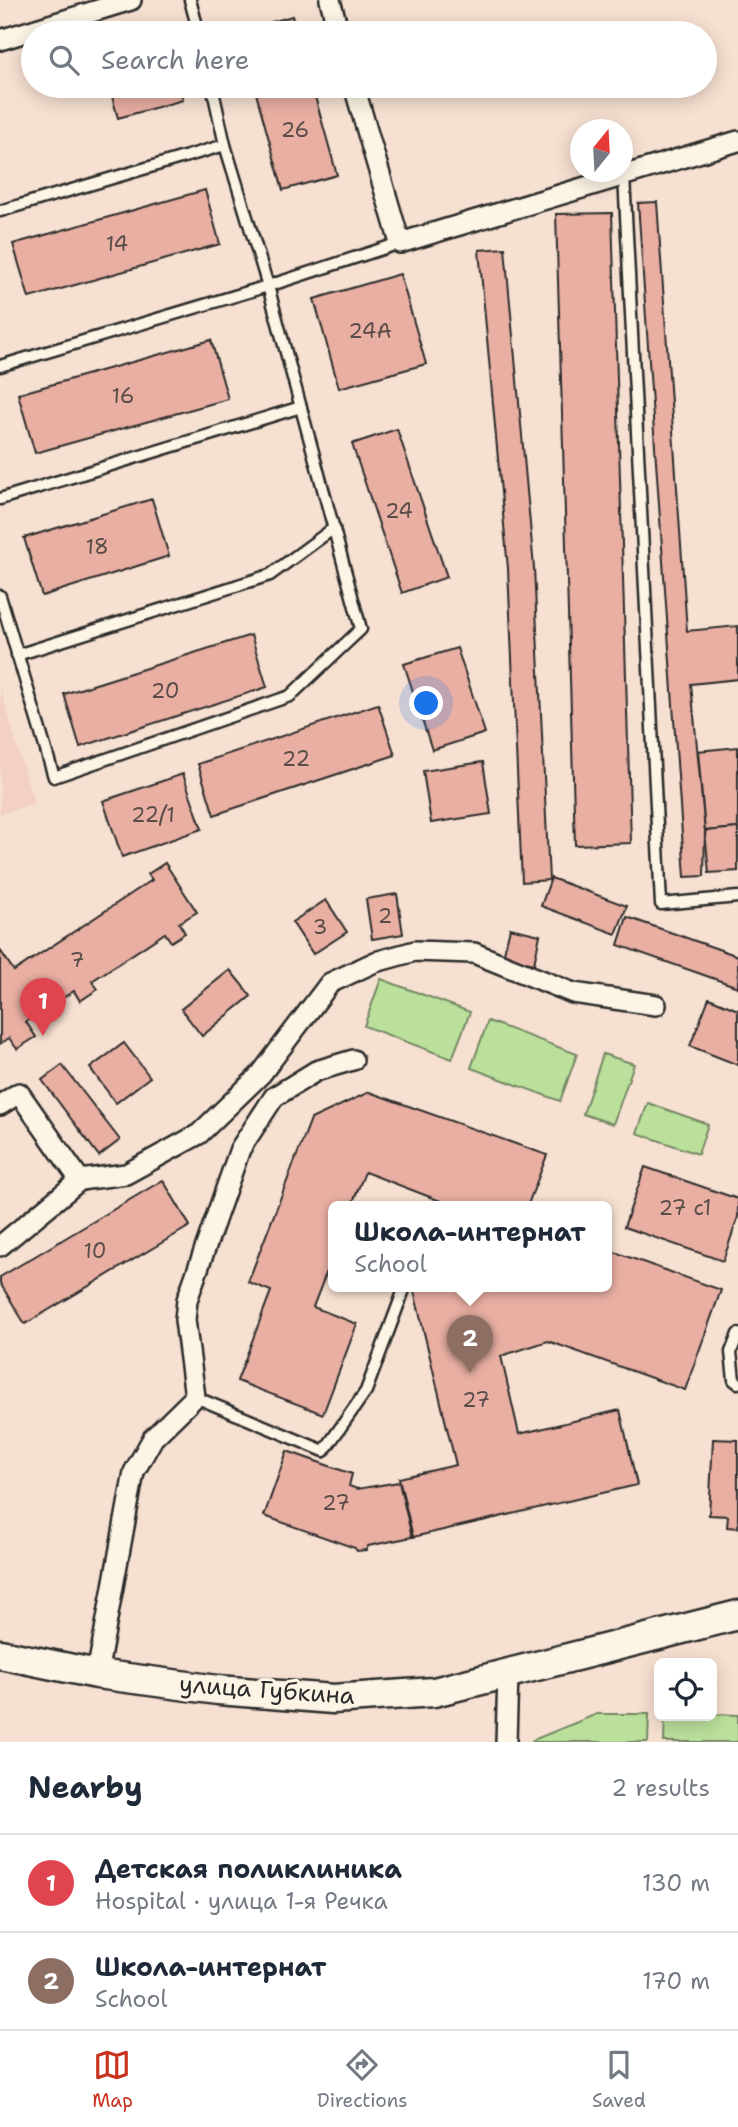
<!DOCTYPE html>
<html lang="en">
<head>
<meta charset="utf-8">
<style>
  body { margin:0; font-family:"Shantell Sans",sans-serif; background:#f2f2f3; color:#1f2937 }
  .controls { position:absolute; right:21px; bottom:21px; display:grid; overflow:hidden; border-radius:10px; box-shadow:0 4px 18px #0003 }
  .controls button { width:63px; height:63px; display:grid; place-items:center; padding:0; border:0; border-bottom:2px solid #e0e1e3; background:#fff; color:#1f2937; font:35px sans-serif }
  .compass { position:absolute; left:570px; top:119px; width:63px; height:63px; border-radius:50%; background:#fff; box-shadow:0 4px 18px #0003; rotate:18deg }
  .you { position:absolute; left:427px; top:704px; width:24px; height:24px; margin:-18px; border:5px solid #fff; border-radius:50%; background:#1a73e8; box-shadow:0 0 0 10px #1a73e833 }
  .badge { display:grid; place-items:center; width:46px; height:46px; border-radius:50%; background:#c8321e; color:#fff; font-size:23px; font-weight:700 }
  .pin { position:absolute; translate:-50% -58px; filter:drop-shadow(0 2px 4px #0008) }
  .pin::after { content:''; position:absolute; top:37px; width:24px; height:21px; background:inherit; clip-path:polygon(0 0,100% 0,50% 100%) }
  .popup { position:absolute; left:328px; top:1201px; width:284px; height:91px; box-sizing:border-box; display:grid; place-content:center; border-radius:10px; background:#fff; filter:drop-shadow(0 2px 5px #0005); font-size:23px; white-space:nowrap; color:#747a83 }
  .popup b { font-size:26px; color:#1f2937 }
  .popup::after { content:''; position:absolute; left:50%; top:100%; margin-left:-14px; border:14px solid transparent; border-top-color:#fff }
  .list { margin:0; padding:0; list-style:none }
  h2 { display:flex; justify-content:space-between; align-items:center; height:91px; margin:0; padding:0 28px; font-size:30px }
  h2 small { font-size:23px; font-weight:400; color:#747a83 }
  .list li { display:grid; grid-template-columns:46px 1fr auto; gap:21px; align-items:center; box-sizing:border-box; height:98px; padding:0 28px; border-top:2px solid #e0e1e3 }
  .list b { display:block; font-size:26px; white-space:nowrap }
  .list p { margin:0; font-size:23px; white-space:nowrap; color:#747a83 }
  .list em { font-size:23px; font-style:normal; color:#747a83 }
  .icon { flex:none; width:38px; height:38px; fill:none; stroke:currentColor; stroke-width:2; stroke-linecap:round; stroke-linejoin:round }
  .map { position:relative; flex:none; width:738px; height:1742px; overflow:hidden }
  .search { position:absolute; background:#fff; box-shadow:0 4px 18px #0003; left:21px; right:21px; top:21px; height:77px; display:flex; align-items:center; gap:18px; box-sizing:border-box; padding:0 24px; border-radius:38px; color:#747a83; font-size:26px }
  .sheet { height:287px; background:#fff }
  nav { display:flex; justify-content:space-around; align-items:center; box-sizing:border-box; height:98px; border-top:2px solid #e0e1e3; background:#fff; font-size:19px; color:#747a83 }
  nav a { display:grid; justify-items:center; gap:4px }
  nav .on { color:#c8321e }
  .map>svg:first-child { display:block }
  .built { fill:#f2d1c3 }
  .green { fill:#bbe09b; stroke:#738663; stroke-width:2 }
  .building { fill:#e9afa3; stroke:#2b2b2b; stroke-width:2 }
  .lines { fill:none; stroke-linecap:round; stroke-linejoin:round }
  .lane-casing { stroke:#2b2b2b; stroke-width:15 }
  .street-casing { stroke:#2b2b2b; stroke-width:24 }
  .secondary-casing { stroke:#2b2b2b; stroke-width:33 }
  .lane { stroke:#fcf5e5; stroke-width:10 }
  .street { stroke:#fcf5e5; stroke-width:19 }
  .secondary { stroke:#fcf5e5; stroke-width:28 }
  .labels { text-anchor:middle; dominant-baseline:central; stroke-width:6; stroke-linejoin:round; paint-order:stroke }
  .number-label { font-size:21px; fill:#5a4c49 }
  .street-label { font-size:24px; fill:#2b2b2b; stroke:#fcf5e5 }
</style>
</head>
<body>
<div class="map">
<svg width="738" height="1742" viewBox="0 0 738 1742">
  <rect width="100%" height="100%" fill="#f6e0d1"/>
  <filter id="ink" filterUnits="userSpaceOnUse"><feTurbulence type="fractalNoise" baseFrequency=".0143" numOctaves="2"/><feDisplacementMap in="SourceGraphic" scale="14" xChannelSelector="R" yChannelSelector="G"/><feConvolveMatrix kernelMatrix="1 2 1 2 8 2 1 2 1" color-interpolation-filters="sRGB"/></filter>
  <g filter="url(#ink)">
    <!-- built -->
    <path class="built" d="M0 687 34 804 0 814Z"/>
    <!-- green -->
    <g class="green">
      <path d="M381 979 470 1012 452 1059 364 1026Z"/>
      <path d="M488 1021 577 1054 560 1101 471 1068Z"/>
      <path d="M603 1054 634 1064 613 1124 583 1114Z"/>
      <path d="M648 1103 708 1124 698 1154 637 1133Z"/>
      <path d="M597 1714H649L648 1742H532L533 1740Z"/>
      <path d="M712 1714 738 1715V1742H664L665 1716H712Z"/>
    </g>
    <!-- building -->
    <g class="building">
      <path d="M292 16 297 33H239L238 32Z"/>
      <path d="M109 86H179L183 100 118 118Z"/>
      <path d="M254 86H312L337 175 283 190Z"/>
      <path d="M205 190 220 244 29 298 13 244Z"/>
      <path d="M657 202 687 631 738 626V679L691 684 705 831 704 876 685 877 638 203Z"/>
      <path d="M612 213 631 843 575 845 556 214Z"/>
      <path d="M505 248 534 568 549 880 522 882 508 569 479 250Z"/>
      <path d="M400 274 426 364 339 388 314 299Z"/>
      <path d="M211 340 228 399 35 453 18 394Z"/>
      <path d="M397 429 447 577 402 593 352 444Z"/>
      <path d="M152 499 169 556 42 596 24 538Z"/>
      <path d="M251 635 267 687 80 747 64 694Z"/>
      <path d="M457 648 485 733 432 750 404 664Z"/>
      <path d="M378 704 395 755 214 815 198 764Z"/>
      <path d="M738 747V828L705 831 698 751Z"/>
      <path d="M483 762 491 814 431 823 423 771Z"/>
      <path d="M183 774 202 829 122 857 103 801Z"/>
      <path d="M738 828V871L709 873 705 831Z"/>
      <path d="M165 863 197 912 179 923 185 933 171 942 165 933 92 981 98 989 80 1001 74 991 26 1022 36 1037 17 1049 9 1038 0 1044V950L14 971 152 880 148 874Z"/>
      <path d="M551 878 627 906 616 934 541 906Z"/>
      <path d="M397 894 403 934 372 939 366 899Z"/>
      <path d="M326 900 347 932 313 954 292 922Z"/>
      <path d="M627 917 738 956V987L618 945Z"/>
      <path d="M510 928 540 935 534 964 503 957Z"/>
      <path d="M230 970 251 996 202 1036 181 1009Z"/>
      <path d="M709 998 738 1010V1065L690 1046Z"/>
      <path d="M124 1043 150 1077 116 1103 90 1068Z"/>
      <path d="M62 1065 120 1140 99 1156 42 1080Z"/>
      <path d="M369 1092 547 1155 527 1207H456L365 1172 351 1207H334V1253L313 1307 357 1324 323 1414 237 1381 271 1291 248 1282 311 1119Z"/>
      <path d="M645 1167 738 1199V1217L723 1261 624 1227Z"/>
      <path d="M163 1180 190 1226 25 1324 0 1283V1277Z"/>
      <path d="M606 1249 721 1290 685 1390 548 1341 501 1356 519 1434 620 1410 637 1485 413 1537 399 1478 456 1465 413 1287H606Z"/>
      <path d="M713 1439 738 1440V1528L727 1527 728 1516 709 1515Z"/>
      <path d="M287 1451 352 1474 349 1486 357 1489 399 1482 412 1537 368 1546 366 1550 357 1551 355 1548 264 1516Z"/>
    </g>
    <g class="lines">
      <!-- lane casing -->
      <g class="lane-casing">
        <g id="lane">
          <path d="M190 0 199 33"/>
          <path d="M212 86 225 145 268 286 400 243"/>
          <path d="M624 176 661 904 738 897"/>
          <path d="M0 211 225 145"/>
          <path d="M0 366 268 286 361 629 290 696 54 777 0 596"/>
          <path d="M0 499 301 407"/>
          <path d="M17 655 270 575 334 528"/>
          <path d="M738 1334 731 1352 734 1380 738 1383"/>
          <path d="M195 1397 324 1451 366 1391 405 1287"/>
        </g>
      </g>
      <!-- street casing -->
      <g class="street-casing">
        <g id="street">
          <path d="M330 0 339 33"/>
          <path d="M0 40 131 0"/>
          <path d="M354 86 400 243 738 141"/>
          <path d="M0 1105 19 1093 80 1180"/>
          <path d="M80 1180 126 1174 199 1134 261 1074 330 983 375 962 415 951 474 953 573 993 656 1005"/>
          <path d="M0 1246 80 1180"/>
          <path d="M97 1674 134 1472 153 1438 195 1397 185 1320 187 1300 240 1149 274 1097 316 1071 353 1060"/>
          <path d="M506 1742 508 1674"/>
        </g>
      </g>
      <!-- secondary casing -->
      <g class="secondary-casing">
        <path id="secondary" d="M0 1654 97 1674 218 1690 333 1699 434 1692 738 1615"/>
      </g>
      <!-- lane -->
      <use href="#lane" class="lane"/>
      <!-- street -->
      <use href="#street" class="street"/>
      <!-- secondary -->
      <use href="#secondary" class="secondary"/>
    </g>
  </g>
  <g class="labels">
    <!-- number labels -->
    <g class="number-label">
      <text x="295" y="130">26</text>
      <text x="117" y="244">14</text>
      <text x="370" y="331">24А</text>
      <text x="123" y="396">16</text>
      <text x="399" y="511">24</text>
      <text x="97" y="547">18</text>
      <text x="165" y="691">20</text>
      <text x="296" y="759">22</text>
      <text x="153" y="815">22/1</text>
      <text x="385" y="916">2</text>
      <text x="320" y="927">3</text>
      <text x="77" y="960">7</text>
      <text x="685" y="1208">27 с1</text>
      <text x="95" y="1251">10</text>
      <text x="476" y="1400">27</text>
      <text x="336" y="1503">27</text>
    </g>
    <!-- street labels -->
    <g class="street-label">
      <text transform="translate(267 1690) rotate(4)">улица Губкина</text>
    </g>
  </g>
</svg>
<div class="controls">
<button><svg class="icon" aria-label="locate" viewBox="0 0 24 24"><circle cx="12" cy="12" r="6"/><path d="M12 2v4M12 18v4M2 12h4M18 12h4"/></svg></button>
</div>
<svg class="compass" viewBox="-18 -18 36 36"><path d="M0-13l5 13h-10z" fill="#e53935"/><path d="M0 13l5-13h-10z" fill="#747a83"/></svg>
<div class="you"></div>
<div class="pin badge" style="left:43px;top:1036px;background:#e0444e">1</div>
<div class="pin badge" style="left:470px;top:1373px;background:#8d6e63">2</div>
<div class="popup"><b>Школа-интернат</b>School</div>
<div class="search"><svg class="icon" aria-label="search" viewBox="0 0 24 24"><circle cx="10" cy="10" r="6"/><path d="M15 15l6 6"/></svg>Search here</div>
</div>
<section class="sheet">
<h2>Nearby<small>2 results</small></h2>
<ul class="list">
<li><span class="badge" style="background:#e0444e">1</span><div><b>Детская поликлиника</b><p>Hospital · улица 1-я Речка</p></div><em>130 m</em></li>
<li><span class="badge" style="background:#8d6e63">2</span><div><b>Школа-интернат</b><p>School</p></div><em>170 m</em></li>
</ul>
</section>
<nav>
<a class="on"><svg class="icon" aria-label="map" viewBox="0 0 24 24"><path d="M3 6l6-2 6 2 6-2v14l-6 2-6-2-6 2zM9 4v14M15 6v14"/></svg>Map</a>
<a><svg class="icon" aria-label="directions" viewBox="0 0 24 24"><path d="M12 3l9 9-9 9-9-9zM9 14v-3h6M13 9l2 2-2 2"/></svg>Directions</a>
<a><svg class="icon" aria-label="saved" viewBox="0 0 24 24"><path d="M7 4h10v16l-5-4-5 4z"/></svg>Saved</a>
</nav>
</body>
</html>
